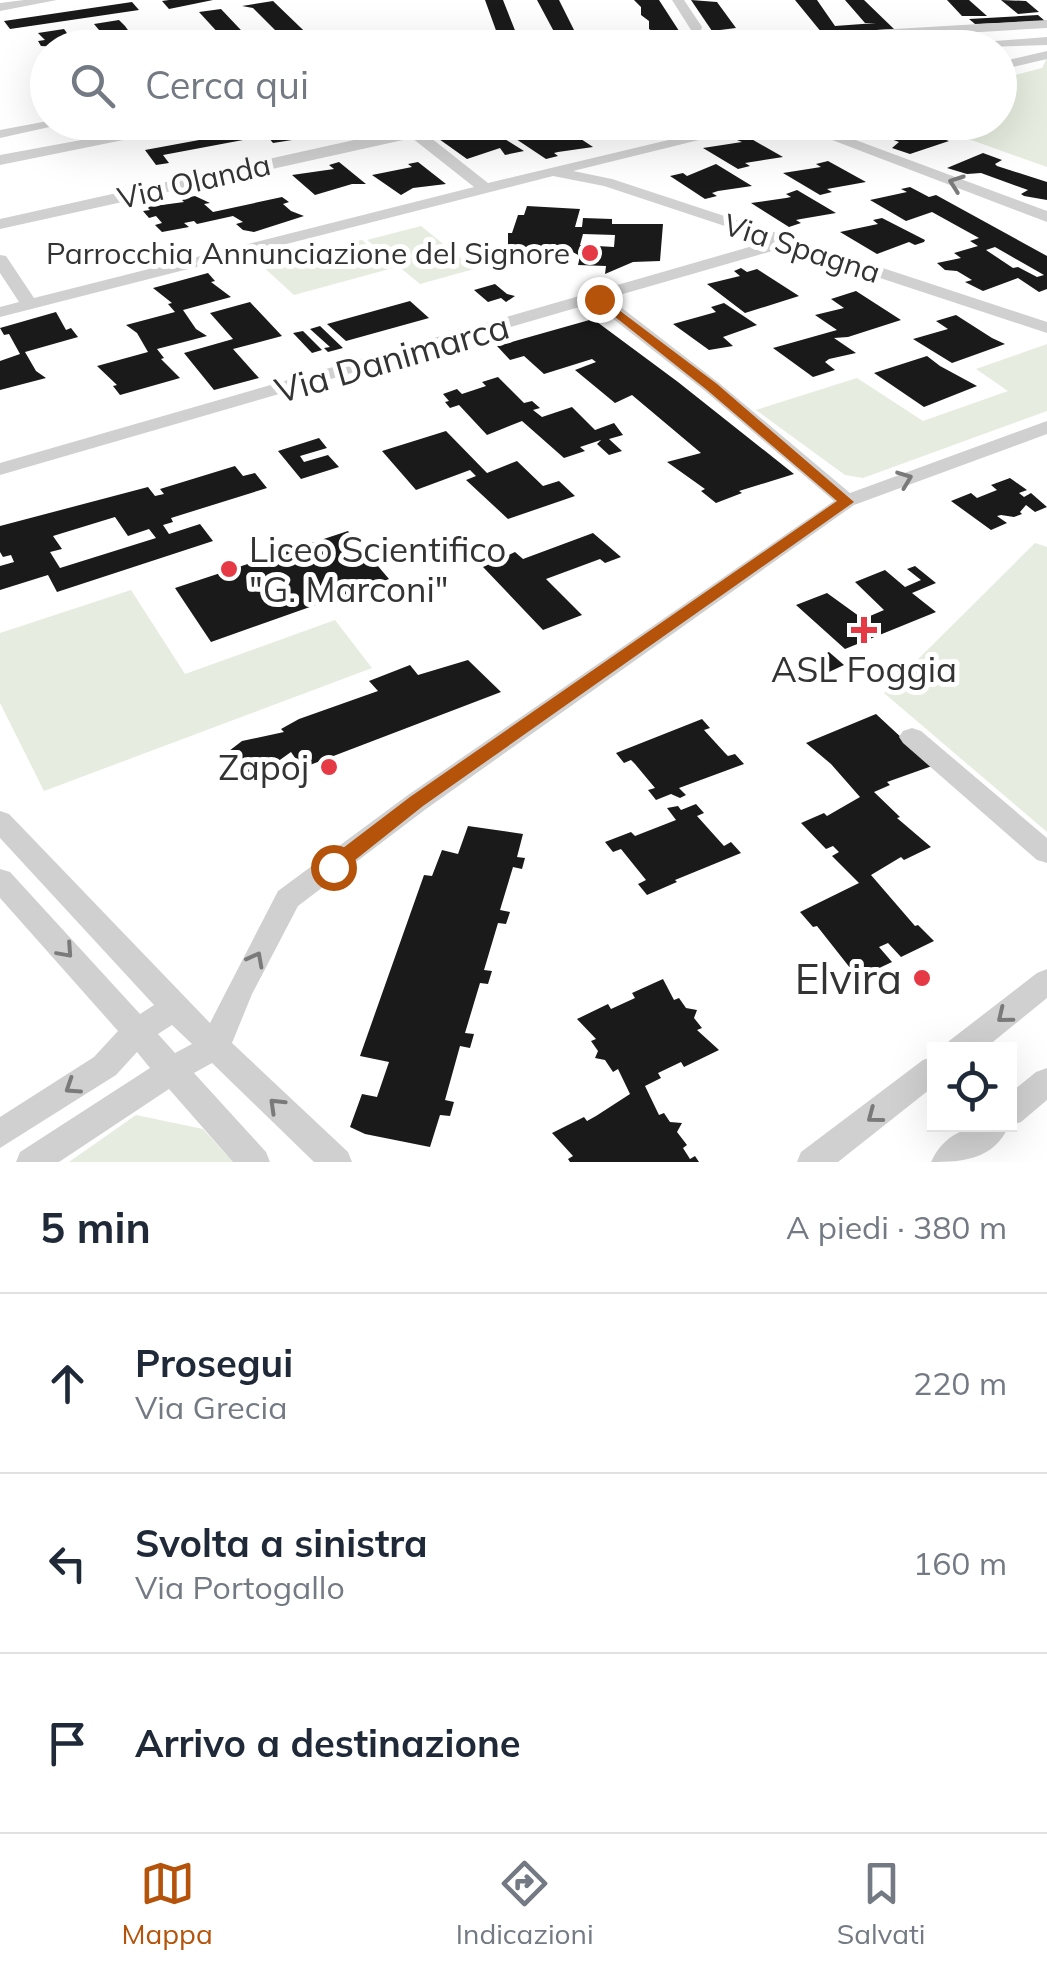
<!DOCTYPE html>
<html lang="it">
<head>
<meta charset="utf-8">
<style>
  body { margin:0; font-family:Mulish,sans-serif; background:#f6f6f7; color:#1f2937 }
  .controls { position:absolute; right:30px; bottom:30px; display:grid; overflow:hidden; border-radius:0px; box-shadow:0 10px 40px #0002 }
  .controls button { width:90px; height:90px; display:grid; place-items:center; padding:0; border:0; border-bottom:2px solid #e0e1e3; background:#fff; color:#1f2937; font:50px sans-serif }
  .stop { position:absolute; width:30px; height:30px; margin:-22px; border:8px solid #b45309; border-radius:50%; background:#fff }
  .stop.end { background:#b45309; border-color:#fff; box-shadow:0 2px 10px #0008 }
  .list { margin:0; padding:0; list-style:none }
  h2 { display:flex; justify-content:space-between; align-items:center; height:130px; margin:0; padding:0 40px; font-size:42px }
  h2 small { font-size:32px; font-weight:400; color:#747a83 }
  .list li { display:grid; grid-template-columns:65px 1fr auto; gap:30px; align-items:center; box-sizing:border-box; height:180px; padding:0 40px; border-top:2px solid #e0e1e3 }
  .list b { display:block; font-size:38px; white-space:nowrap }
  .list p { margin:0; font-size:32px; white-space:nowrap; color:#747a83 }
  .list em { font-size:32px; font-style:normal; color:#747a83 }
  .icon { flex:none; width:55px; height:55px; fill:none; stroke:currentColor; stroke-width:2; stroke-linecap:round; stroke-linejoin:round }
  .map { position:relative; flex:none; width:1047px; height:1162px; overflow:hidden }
  .search { position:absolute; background:#fff; box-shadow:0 10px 40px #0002; left:30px; right:30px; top:30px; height:110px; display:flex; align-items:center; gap:25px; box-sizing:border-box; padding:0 35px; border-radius:55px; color:#747a83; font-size:38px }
  .sheet { height:670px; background:#fff }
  nav { display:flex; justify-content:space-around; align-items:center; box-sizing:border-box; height:140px; border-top:2px solid #e0e1e3; background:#fff; font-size:28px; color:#747a83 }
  nav a { display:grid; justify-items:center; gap:5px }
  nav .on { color:#b45309 }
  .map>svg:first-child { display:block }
  .green { fill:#e6ecdf }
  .building { fill:#1a1a1a; fill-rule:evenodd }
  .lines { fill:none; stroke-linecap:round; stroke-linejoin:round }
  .minor { fill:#d0d0d0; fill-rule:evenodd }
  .oneway { stroke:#7a7a7a }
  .route { fill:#b45309 }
  .poi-dot { fill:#e63946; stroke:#fff; stroke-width:4 }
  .labels { text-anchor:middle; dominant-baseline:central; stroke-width:10; stroke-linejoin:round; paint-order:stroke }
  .far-street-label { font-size:30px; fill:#333; stroke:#fff }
  .far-poi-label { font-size:30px; fill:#333; stroke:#fff; text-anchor:end }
  .street-label { font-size:35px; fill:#333; stroke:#fff }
  .poi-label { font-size:35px; fill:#333; stroke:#fff; text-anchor:start }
  .near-poi-label { font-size:42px; fill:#333; stroke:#fff; text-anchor:end }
</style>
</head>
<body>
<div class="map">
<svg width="1047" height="1162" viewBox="0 0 1047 1162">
  <rect width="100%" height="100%" fill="#fff"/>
  <!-- green -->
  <g class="green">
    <path d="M1047 58V167L924 123 1000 122V79L1042 68Z"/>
    <path d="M421 226 474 269 420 284 367 240Z"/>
    <path d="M362 240 393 268 294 295 260 264Z"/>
    <path d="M1047 344V411L863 478 845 475 756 410 857 378 923 421 1008 391 976 369Z"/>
    <path d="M1035 543 1047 547V832L884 693Z"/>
    <path d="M131 590 185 674 335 620 372 668 44 791 0 703V633Z"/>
    <path d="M136 1115 203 1129 233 1162H69Z"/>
  </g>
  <!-- building -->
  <g class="building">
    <path d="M213 0 169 9 162 1 169 0Z"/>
    <path d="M485 0H503L520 43 559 41 537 0H559L578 38 575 39 577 47H502Z"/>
    <path d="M634 0H659L681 34 733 31 737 37 664 41 661 35 675 33 657 34 649 29V21L641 15V7Z"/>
    <path d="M691 0 717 2 736 28 712 31Z"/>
    <path d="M795 0H817L835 26 876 23H865L845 0H864L894 29 822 33Z"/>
    <path d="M947 0H969L987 16H962Z"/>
    <path d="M1001 0 1026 1 1039 12 1018 14Z"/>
    <path d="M273 1 300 27 322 48H293L253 8 242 6Z"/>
    <path d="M132 2 139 10 10 29 4 21Z"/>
    <path d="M221 9 258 48H232L199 12Z"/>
    <path d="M1038 15 1045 21 975 24 969 19Z"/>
    <path d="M119 20 125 26 141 48H114L94 24Z"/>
    <path d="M64 29 78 48 41 46 38 41 45 40 38 33Z"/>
    <path d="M286 122H332V124L286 133 292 140 273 143 260 127Z"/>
    <path d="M825 122H875L912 136 926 133 949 141 910 154 892 148 899 142 858 127 847 130Z"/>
    <path d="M563 127 593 147 558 152 554 153 558 156 546 159 516 139 555 133 551 130Z"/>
    <path d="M487 128 524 151 505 155 500 148 467 159 439 139H456Z"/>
    <path d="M237 133 243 140 163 155 169 163 156 165 145 150Z"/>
    <path d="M748 137 783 157 745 163 750 166 738 169 703 148 742 142 737 140Z"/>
    <path d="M983 153 1002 160 995 164 997 166 1047 182V200L1024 196 1021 194 1028 190 981 173 967 174 947 168Z"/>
    <path d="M828 161 866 182 827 189 832 192 820 195 783 173 821 167 816 164Z"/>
    <path d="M339 162 366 184H352L315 195 292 175 334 169 329 165Z"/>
    <path d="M418 162 446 184 413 188 401 195 372 175 412 167 408 164Z"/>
    <path d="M716 164 752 186 718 191 712 193 717 196 705 199 670 176 683 173 687 176Z"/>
    <path d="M910 187 929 197 936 195 1047 256V289L1039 292 1018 278 983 291 965 282 972 280 957 271 945 270 937 263 961 258 954 253 978 246 970 241 979 238 932 212 906 221 870 200 907 192 901 189ZM995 247 1044 275 1037 277 1018 267 1013 268 986 250Z"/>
    <path d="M797 190 836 213 801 219 796 220 801 223 789 227 751 203 786 198 791 197 786 194Z"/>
    <path d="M195 196 210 203 204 204 213 212 282 197 289 202 283 204 291 211 304 216 254 232 243 230 236 224 243 222 233 216 197 224 194 221 184 223 189 227 162 232 155 225 162 223 156 216 149 218 143 211 150 210 147 207 184 202 181 199Z"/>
    <path d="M527 206 580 209 575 227H582L583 218 612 219V224H663L660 261 633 262 605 274 606 266 578 265 580 256 569 250 552 255 508 247V233H512L518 215H524ZM583 234 615 235 614 247 580 245Z"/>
    <path d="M882 218 925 240 924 242 915 245 909 242 877 254 840 232 878 224 873 220Z"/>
    <path d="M741 268 747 272 757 269 799 296 745 313 707 284 740 276 734 271Z"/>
    <path d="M208 273 215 281 211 282 231 297 183 310 196 329 207 336 157 349 164 358 161 359 180 378 120 395 113 386 117 385 97 366 148 352 137 333 126 325 175 312 168 304 172 303 153 288Z"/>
    <path d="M495 284 507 294 515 296 506 302 501 298 488 302 474 290Z"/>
    <path d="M856 291 901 320 848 337 834 338 856 353 829 359 825 362 835 370 813 377 773 348 837 330 815 315 844 308 831 299Z"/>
    <path d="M410 301 429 318 346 341 327 324Z"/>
    <path d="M250 302 282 336 233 349 259 378 214 390 184 353 233 339 210 313Z"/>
    <path d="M724 303 757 325 723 337 733 346 709 350 673 324 716 312 711 307Z"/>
    <path d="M56 312 66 330 71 328 78 337 25 352 36 371 46 378 0 390V361L20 354 9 334 4 335 0 328Z"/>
    <path d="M956 315 992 338 1005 344 952 363 913 339 948 329 936 321Z"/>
    <path d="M593 319 678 382 794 474 739 491 742 493 716 503 701 491 705 489 667 462 701 453 632 395 615 403 575 370 596 362 592 359 544 374 524 356 510 360 497 346Z"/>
    <path d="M320 326 343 348 328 352 324 348 330 347 310 329Z"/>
    <path d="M303 331 322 350 312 353 293 333Z"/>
    <path d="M927 356 940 366 977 386 924 407 874 373Z"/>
    <path d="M498 377 524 403 532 401 540 408 533 410 542 417 572 407 595 430 614 423 623 435 609 439 622 451 609 455 597 444 601 440 580 447 585 451 564 458 522 421 487 435 459 405 450 408 445 402 449 401 443 394 457 389 462 394 486 386 482 382Z"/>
    <path d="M446 431 487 473 517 461 543 486 559 481 575 496 508 519 466 480 476 476 470 470 416 490 382 451Z"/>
    <path d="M319 438 327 448 300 456 304 462 328 455 339 467 301 479 278 451Z"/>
    <path d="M235 466 243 476 255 473 267 488 171 518 173 522 163 525 169 534 200 524 213 541 57 592 48 575 0 590V566L14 562 11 555 3 557 0 552V526L148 487 155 496 164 494 160 489ZM115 517 128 536 149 529 156 538 60 568 50 552 62 549 53 536Z"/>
    <path d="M1010 478 1027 490 1019 493 1024 497 1031 493 1047 507 1035 512 1026 505 1020 512 1022 514 1014 517 1001 515 997 516 1007 523 991 530 951 501 971 493 977 498 997 490 991 485Z"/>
    <path d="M348 531 389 579 211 642 175 588Z"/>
    <path d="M593 533 621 557 605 563 600 559 546 579 582 615 543 630 483 567 515 552 523 559Z"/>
    <path d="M915 566 936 583 912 593 936 612 845 649 796 605 827 593 863 619 884 610 855 582 885 570 905 587 921 580 907 569Z"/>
    <path d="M829 652 844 665 829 672 814 659Z"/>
    <path d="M468 660 501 692 302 768 291 752 277 762 276 758 263 771 244 772 230 764 229 751 242 741 284 732 281 729 299 719 378 691 369 681 410 665 418 675Z"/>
    <path d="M876 714 932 766 887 782 890 785 874 792 900 817 897 818 931 847 904 860 901 857 871 875 915 926 918 925 934 941 901 957 888 943 879 947 892 962 858 978 817 926 813 927 800 912 859 883 832 856 839 852 833 846 826 849 801 823 824 813 827 816 860 797 831 764 806 743Z"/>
    <path d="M702 719 710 728 704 730 725 753 728 756 735 754 744 764 679 788 686 795 680 798 671 794 656 800 648 790 655 788 635 764 631 760 624 763 616 753Z"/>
    <path d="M696 804 704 813 697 816 724 846 731 842 741 853 675 880 677 882 647 895 638 884 646 880 625 854 621 849 613 852 605 842 631 832 635 836 676 820 667 808 678 806 681 810Z"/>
    <path d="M468 826 523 834 517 857 525 858 522 869 513 867 500 910 510 912 506 924 498 923 484 970 492 971 488 984 480 983 465 1033 474 1034 470 1048 460 1046 445 1100 454 1102 450 1116 440 1115 430 1147 365 1134 350 1127 362 1094 377 1097 389 1062 360 1056 424 875 432 876 442 850 458 854Z"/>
    <path d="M663 979 674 1000 679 998 686 1008 697 1010 694 1018 702 1028 697 1030 719 1050 684 1067 681 1062 658 1073 661 1078 645 1086 659 1115 664 1113 670 1122 682 1123 677 1132 687 1145 683 1148 690 1159 695 1156 699 1162H570L568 1159 573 1156 552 1133 584 1117 587 1121 596 1116 630 1094 618 1069 613 1072 605 1060 595 1058 598 1051 591 1041 596 1039 577 1019 608 1004 611 1009 635 998 632 993Z"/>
  </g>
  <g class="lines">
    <!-- minor -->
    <g class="minor">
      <path d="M24 0H57L0 11V3Z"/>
      <path d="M672 0H684L702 27 701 30H691Z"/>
      <path d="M1047 20V28L715 48H634L640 44Z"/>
      <path d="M1047 37V45L950 48 956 44Z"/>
      <path d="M1047 51V59L1000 70V62Z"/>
      <path d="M48 121 72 122 0 138V130Z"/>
      <path d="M179 122H212L0 165V155Z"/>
      <path d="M435 122H459L426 134 488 183 744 122H772L573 171 612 179 1047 322V333L786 247 609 298 719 383 850 493 1047 421V434L854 505 426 809 298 906 252 994 232 1043 348 1152 352 1162H314L212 1063 194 1073 266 1152 270 1162H233L169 1089 59 1162H16L20 1152 150 1068 137 1052 116 1075 0 1148V1117L94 1057 118 1031 0 898V869L10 872 140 1014 154 1005 0 838V811L9 814 210 1023 278 891 408 795 834 501 705 391 593 303 0 475V463L770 241 604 186 553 176 0 317V307L19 302 0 273V255L6 256 34 298 474 187 412 138 0 229V219ZM172 1025 192 1044 175 1053 158 1034Z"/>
      <path d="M785 122H807L1047 211V222Z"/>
      <path d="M912 728 921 731 1047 838V863L1037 860 903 743 899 737 903 731Z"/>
      <path d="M1047 969V998L983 1050H945L949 1041 1037 973Z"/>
      <path d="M934 1056V1086L838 1162H797L801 1152 923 1060Z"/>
      <path d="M1047 1068V1100L1021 1122 1009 1126C993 1160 963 1162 931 1162 947 1128 976 1124 1010 1124V1093L1036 1072Z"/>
    </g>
  </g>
  <!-- one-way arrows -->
  <defs><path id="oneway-chevron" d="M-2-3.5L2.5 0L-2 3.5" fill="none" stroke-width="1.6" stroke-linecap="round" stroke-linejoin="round" transform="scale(2.5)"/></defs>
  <g class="oneway">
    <use href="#oneway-chevron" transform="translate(956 183) rotate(-160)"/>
    <use href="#oneway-chevron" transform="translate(905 479) rotate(-21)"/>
    <use href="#oneway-chevron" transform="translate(66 951) rotate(48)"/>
    <use href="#oneway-chevron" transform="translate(256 959) rotate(-62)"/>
    <use href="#oneway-chevron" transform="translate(1004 1016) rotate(141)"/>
    <use href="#oneway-chevron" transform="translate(72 1087) rotate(147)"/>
    <use href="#oneway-chevron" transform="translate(276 1105) rotate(-136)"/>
    <use href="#oneway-chevron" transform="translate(874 1116) rotate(143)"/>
  </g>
  <!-- route -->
  <path class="route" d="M599 295 717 384 854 502 423 806 340 872H326V861L410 797 837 501 707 390 595 301V296Z"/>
  <!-- markers -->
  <g class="poi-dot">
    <circle cx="590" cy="253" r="10"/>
    <circle cx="229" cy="569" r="10"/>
    <path d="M859 615h10v10h10v10h-10v10h-10v-10h-10v-10h10z"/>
    <circle cx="329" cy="767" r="10"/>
    <circle cx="922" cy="978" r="10"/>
  </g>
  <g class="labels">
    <!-- far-street labels -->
    <g class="far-street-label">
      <text transform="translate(194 181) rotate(-13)">Via Olanda</text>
      <text transform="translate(802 248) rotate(18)">Via Spagna</text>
    </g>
    <!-- far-poi labels -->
    <g class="far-poi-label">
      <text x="570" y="253">Parrocchia Annunciazione del Signore</text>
    </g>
    <!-- street labels -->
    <g class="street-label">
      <text transform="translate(392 358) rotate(-16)">Via Danimarca</text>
    </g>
    <!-- poi labels -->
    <g class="poi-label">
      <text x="249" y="549">Liceo Scientifico<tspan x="249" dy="40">"G. Marconi"</tspan></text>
      <text x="864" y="669" text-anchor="middle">ASL Foggia</text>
      <text x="309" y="767" text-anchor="end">Zapoj</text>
    </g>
    <!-- near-poi labels -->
    <g class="near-poi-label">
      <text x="902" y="978">Elvira</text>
    </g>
  </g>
</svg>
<div class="controls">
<button><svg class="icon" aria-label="locate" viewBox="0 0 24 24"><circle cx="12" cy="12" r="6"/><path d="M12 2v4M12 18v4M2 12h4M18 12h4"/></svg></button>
</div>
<div class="stop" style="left:333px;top:867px"></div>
<div class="stop end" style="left:599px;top:299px"></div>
<div class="search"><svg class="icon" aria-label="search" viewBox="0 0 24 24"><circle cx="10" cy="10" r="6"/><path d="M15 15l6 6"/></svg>Cerca qui</div>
</div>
<section class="sheet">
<h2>5 min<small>A piedi · 380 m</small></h2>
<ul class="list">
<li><svg class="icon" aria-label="ahead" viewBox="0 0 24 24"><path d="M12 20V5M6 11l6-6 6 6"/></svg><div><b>Prosegui</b><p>Via Grecia</p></div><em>220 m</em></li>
<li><svg class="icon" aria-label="left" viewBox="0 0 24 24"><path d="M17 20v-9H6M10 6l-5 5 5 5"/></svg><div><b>Svolta a sinistra</b><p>Via Portogallo</p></div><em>160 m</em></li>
<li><svg class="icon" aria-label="arrive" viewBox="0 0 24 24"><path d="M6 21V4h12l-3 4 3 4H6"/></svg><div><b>Arrivo a destinazione</b></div></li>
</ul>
</section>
<nav>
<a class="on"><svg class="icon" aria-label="map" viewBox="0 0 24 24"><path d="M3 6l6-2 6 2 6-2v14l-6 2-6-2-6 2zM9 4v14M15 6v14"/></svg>Mappa</a>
<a><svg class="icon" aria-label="directions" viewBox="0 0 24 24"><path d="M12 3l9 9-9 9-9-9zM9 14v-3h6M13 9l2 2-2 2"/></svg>Indicazioni</a>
<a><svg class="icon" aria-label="saved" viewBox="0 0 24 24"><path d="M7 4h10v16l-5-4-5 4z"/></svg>Salvati</a>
</nav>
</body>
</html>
